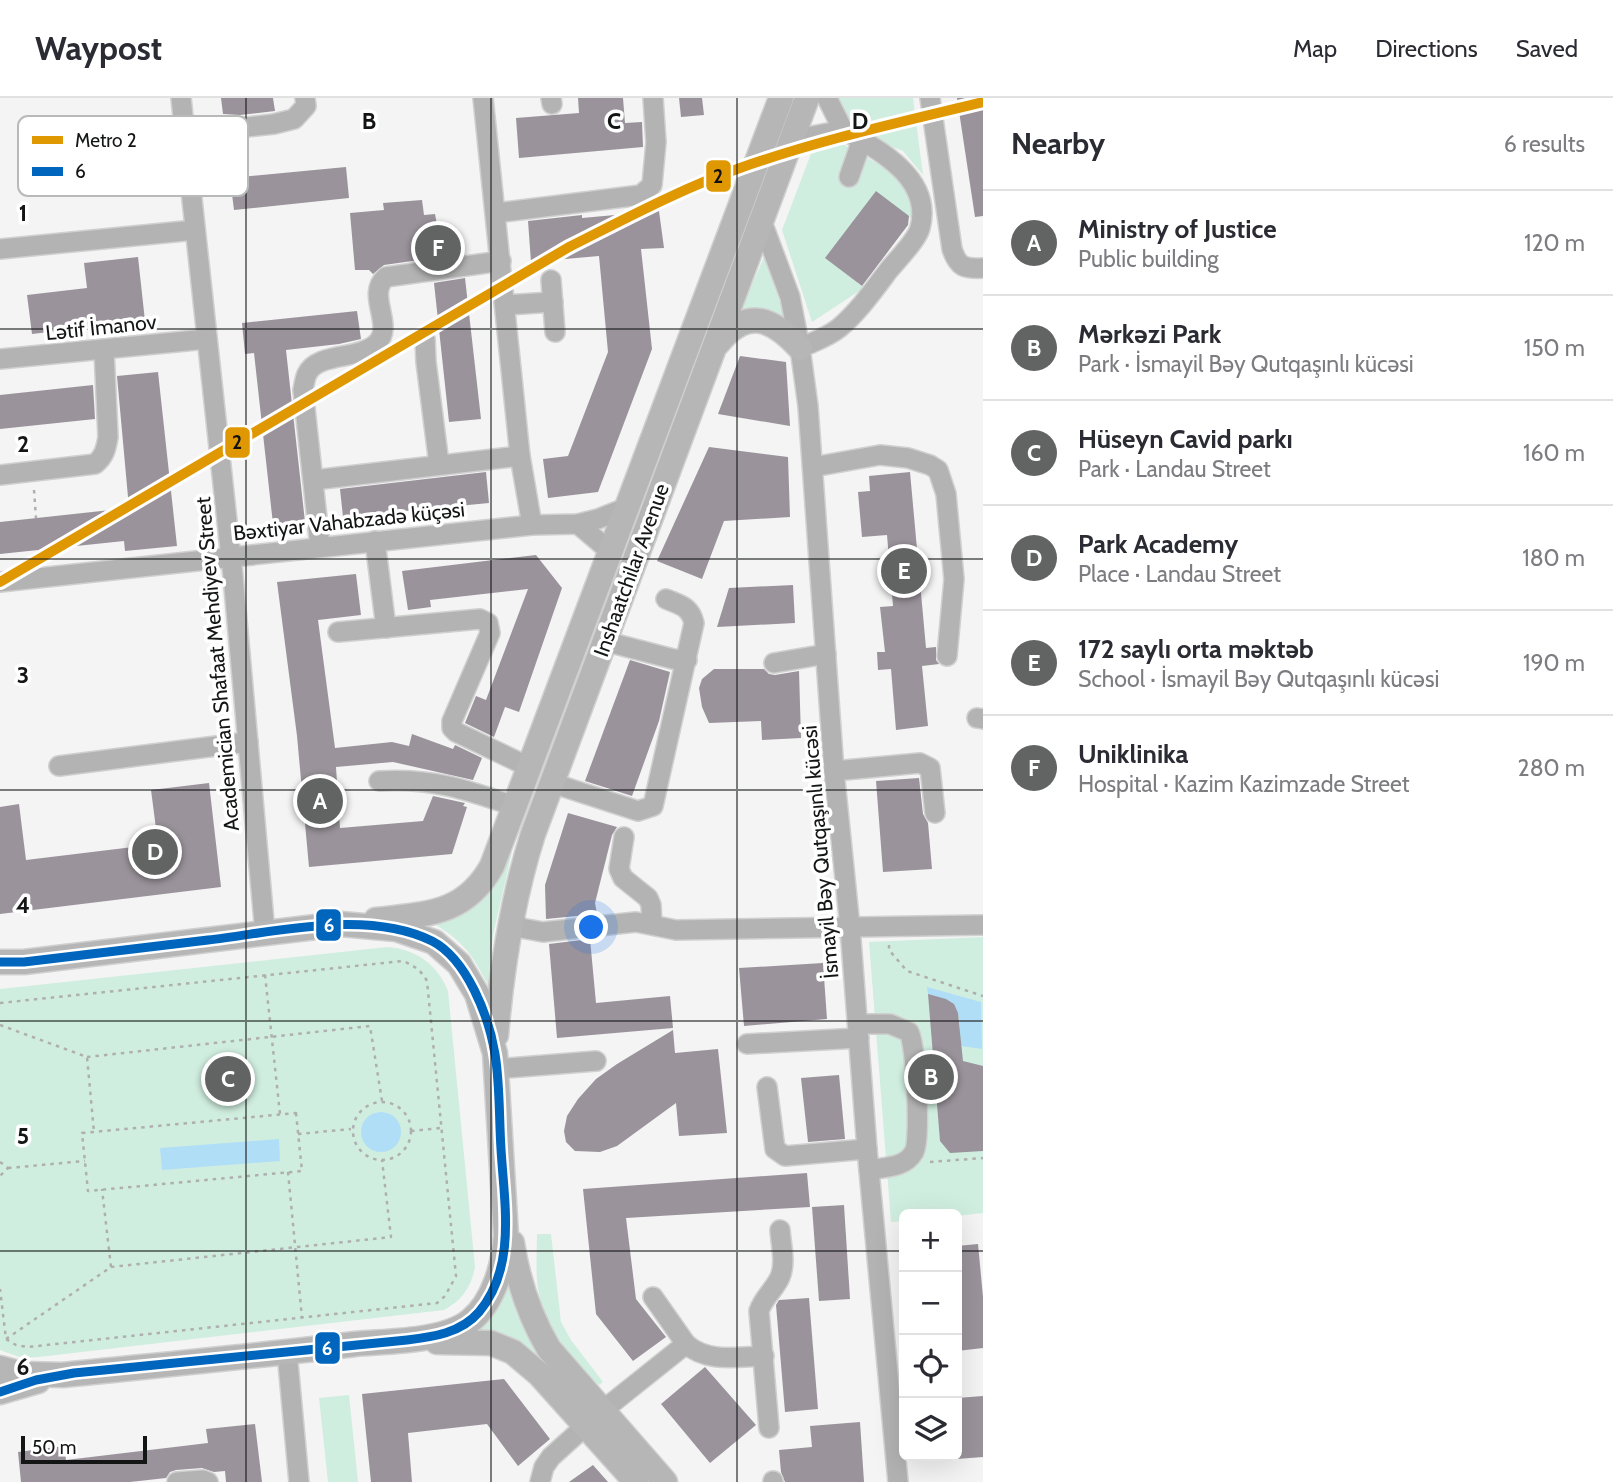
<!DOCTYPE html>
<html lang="en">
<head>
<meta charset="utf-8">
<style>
  body { margin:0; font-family:Cabin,sans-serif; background:#f7f7f7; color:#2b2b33 }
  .controls { position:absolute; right:21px; bottom:21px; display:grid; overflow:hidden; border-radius:10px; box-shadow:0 7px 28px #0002 }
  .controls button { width:63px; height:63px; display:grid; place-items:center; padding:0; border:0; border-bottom:2px solid #e1e1e2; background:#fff; color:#2b2b33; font:35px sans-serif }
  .scale { position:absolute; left:21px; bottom:18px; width:126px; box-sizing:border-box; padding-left:7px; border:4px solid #141515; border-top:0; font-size:19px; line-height:24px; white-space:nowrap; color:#141515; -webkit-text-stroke:5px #fff; paint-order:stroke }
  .you { position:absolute; left:592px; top:830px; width:24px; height:24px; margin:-18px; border:5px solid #fff; border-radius:50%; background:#1a73e8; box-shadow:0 0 0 10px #1a73e833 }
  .badge { display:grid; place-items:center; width:46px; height:46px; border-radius:50%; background:#626363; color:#fff; font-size:23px; font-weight:700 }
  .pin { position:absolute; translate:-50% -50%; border:4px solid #fff; box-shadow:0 2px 7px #0006 }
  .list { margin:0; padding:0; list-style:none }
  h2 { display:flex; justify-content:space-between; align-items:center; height:91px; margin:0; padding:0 28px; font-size:30px }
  h2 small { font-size:23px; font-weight:400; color:#7c7c81 }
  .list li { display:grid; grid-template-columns:46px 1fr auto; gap:21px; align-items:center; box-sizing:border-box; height:105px; padding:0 28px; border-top:2px solid #e1e1e2 }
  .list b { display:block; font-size:26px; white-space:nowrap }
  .list p { margin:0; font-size:23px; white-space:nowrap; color:#7c7c81 }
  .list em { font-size:23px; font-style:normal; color:#7c7c81 }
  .icon { flex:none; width:38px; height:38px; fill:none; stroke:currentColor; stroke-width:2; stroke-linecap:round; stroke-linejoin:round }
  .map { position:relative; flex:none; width:983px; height:1384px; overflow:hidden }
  header { display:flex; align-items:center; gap:42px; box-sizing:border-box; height:98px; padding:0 35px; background:#fff; border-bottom:2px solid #e1e1e2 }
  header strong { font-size:33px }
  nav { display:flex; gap:38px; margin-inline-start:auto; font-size:24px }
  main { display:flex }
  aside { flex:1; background:#fff }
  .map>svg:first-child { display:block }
  .green { fill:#d0eedf }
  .water { fill:#b1def7 }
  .building { fill:#9a939b }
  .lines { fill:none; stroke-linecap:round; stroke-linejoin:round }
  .minor-casing { stroke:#d0d0d0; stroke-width:22 }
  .major-casing { stroke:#d0d0d0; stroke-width:27 }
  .path { stroke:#afafb0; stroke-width:2.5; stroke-dasharray:3.5 5; stroke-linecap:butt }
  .minor { stroke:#b3b3b3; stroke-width:19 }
  .major { stroke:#b7b6b6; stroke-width:24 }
  .bus-1-casing { stroke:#fff; stroke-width:14 }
  .bus-1 { stroke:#0065bd; stroke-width:9 }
  .metro-1-casing { stroke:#fff; stroke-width:16 }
  .metro-1 { stroke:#e09802; stroke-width:10 }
  .grid { fill:none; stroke:#141515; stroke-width:2; stroke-opacity:0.55 }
  .labels { text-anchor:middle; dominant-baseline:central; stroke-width:7; stroke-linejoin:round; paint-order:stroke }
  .street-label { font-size:21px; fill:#141515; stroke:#fff }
  .key { fill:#fff; stroke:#b8b9b9; stroke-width:2 }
  .key-label { font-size:19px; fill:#141515 }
  .grid-label { font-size:23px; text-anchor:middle; font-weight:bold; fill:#141515; stroke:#fff; stroke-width:7; stroke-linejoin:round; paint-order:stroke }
  .line-badge { stroke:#fff; stroke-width:2.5 }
  .badge-label { font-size:19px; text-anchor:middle; font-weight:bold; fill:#fff }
  .pale-badge-label { font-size:19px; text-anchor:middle; font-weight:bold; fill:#111 }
</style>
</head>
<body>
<header>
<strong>Waypost</strong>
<nav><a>Map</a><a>Directions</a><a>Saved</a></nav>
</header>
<main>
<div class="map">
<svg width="983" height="1384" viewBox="0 0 983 1384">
  <rect width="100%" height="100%" fill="#f4f4f4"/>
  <!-- green -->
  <g class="green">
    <path d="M838 0H913L923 77 903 53 887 47 847 20Z"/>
    <path d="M843 46 903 80 915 123 876 94 826 160 864 190 812 224 782 132 814 48Z"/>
    <path d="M764 159 787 224 740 214Z"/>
    <path d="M512 754 493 837 488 887C471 854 464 845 432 824 484 814 490 798 512 754Z"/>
    <path d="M983 839V1115L957 1118 904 1116V1123L891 1124 869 844Z"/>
    <path d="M387 849C416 851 437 866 448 893L475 1169C471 1190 462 1202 444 1212L39 1259 22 1260 0 1252V891Z"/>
    <path d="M537 1136H551L561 1224 571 1242 603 1284 599 1287C573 1263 546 1232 539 1196 535 1178 537 1155 537 1136Z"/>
    <path d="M506 1184 517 1216 541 1261 523 1248 472 1236Z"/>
    <path d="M349 1297 358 1384H328L319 1300Z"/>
  </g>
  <!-- water -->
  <g class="water">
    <path d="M927 889 981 904 982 951 961 948C958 915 964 905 928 897Z"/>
    <circle cx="381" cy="1034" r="20"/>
    <path d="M279 1041 280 1063 162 1072 160 1050Z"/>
  </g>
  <!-- building -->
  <g class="building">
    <path d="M221 0H273L275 13 240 17 223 16Z"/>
    <path d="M578 0H623L625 25 642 24 643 49 519 60 516 20 579 15Z"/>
    <path d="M679 0H702L704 17 681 19Z"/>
    <path d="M957 0H983V118L975 119Z"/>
    <path d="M346 69 349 100 234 112 230 80Z"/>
    <path d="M876 93 909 118 908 127 862 188 825 160Z"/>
    <path d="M422 102 424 117 435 116 437 127 445 126 448 158 384 167 373 176 369 172H355L350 115 384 112 383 105Z"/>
    <path d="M659 113 664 150 641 151 652 251 598 394 548 400 543 361 568 358 608 254 599 158 531 164 528 123 582 117V120Z"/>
    <path d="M138 159 145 223 32 236 27 197 87 190 84 165Z"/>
    <path d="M465 180 481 321 449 324 434 185Z"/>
    <path d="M357 213 361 241 339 246 286 252 305 424 273 426 254 255 245 256 242 225Z"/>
    <path d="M740 258 786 264 790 328 718 316Z"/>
    <path d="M158 274 177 448 125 453 124 443 0 456V424L129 410 117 278Z"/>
    <path d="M93 287 95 321 0 331V297Z"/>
    <path d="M709 349 788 359 790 419 724 423 702 481 657 463Z"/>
    <path d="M486 374 489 405 343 419 340 391Z"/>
    <path d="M910 374 926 550 936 549V562L939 566 922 568 928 628 896 632 891 571 878 572 877 554H885L880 509 893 508 887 437 862 439 858 394 870 393 869 378Z"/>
    <path d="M536 457 562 490 519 614 505 609 494 639 465 625 476 598 486 602 528 491 430 502 431 509 408 512 402 473Z"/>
    <path d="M356 476 361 517 318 522 335 650 392 644 409 648 412 636 453 651 455 647 482 660 473 682 393 664 336 669 340 730 423 723 433 698 465 705 463 708 467 709 452 756 309 769 297 638 277 484Z"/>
    <path d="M793 487 795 525 717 529 729 490Z"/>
    <path d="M630 562 670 574 659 623 632 698 585 683Z"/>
    <path d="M714 571H764L769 576 775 577 799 573 801 640 762 642 761 623 709 625 702 609 699 590 702 581Z"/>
    <path d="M919 680 923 716 928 725 932 771 883 774 876 683Z"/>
    <path d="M209 685 221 789 0 816V709L19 706 26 762 158 746 151 692Z"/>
    <path d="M568 715 617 729 612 737 595 805 597 816 546 821 545 787Z"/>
    <path d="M590 841 596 905 670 898 673 930 557 940 549 846Z"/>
    <path d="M823 865 827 921 744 928 739 870Z"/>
    <path d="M928 896 946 901 954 906 958 915 963 963 983 968V1053L950 1055 940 1043Z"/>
    <path d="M673 932 675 955 718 951 727 1035 679 1038 676 1005 617 1048 600 1054 575 1053 566 1044 564 1033 567 1018 578 1001 596 981 617 966Z"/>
    <path d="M839 977 845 1041 808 1044 801 980Z"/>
    <path d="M807 1075 810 1109 626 1120 636 1201 666 1239 633 1263 596 1216 583 1091Z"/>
    <path d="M844 1107 850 1201 819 1203 812 1109Z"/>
    <path d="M978 1146 983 1199V1250L957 1253V1148Z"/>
    <path d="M809 1200 818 1311 785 1314 776 1207 779 1202Z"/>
    <path d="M705 1269 756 1327 710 1365 661 1306Z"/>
    <path d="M504 1281 550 1341 518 1368 487 1326 408 1335 412 1384H371L362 1296Z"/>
    <path d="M983 1298V1359L957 1361V1300Z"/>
    <path d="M860 1324 864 1384H785L781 1374 779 1352 812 1349 810 1328Z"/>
    <path d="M255 1326 262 1384H226L225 1373 214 1374 202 1370 176 1372 170 1374 166 1380 130 1384H21L18 1354 64 1348 66 1362 208 1345 206 1331Z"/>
    <path d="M593 1367 608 1384H569Z"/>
  </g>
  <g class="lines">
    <!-- minor casing -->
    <g class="minor-casing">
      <g id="minor">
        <path d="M181 0 233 478 265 835"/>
        <path d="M483 0 520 358 532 427"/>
        <path d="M551 0 552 6"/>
        <path d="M930 0 952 151C958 169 964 171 983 170"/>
        <path d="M185 36 274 26 294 21 306 8 305 0"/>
        <path d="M792 42 843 32 827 0"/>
        <path d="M849 79 862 42"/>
        <path d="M496 115 641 97 652 87 656 44 653 0"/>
        <path d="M762 124 790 199 800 250 808 308 834 673 850 829 867 1051 898 1384"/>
        <path d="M0 151 195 132"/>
        <path d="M551 182 555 234"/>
        <path d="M506 207 553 204"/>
        <path d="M425 241 426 264 439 366"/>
        <path d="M800 250C813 244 828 239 839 230 858 214 873 193 888 173 896 163 917 142 920 130 933 80 878 51 843 32"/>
        <path d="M0 261 207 241"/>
        <path d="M813 369 880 357 908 360 930 367 938 372 946 396 954 481 947 558"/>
        <path d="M0 377 95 366C104 359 106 351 108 339L104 252"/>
        <path d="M314 382 520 358"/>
        <path d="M578 426 611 454"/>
        <path d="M375 443 386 530"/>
        <path d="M320 448 303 292C304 287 305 280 307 276 317 254 359 262 376 246 396 228 365 197 386 179L501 163"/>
        <path d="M0 484 532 427 578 426 598 421 628 409"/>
        <path d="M338 534 480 521 488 525 490 535 452 623V630L456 634 529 669"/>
        <path d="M604 543 673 561 687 562"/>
        <path d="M774 565 826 556"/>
        <path d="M977 620 983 621"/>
        <path d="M59 668 248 644"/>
        <path d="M834 673 920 665 930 670 935 715"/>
        <path d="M379 683C432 680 465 691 514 708"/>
        <path d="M552 685 638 713 653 708 694 525C690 508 680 507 666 501"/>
        <path d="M624 739 619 771 623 780 648 800 651 807 652 826"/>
        <path d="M511 816 515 824 521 830 543 834 636 824 676 832 983 827"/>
        <path d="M858 926H890L909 934C916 947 921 1042 914 1054 905 1070 885 1069 869 1072"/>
        <path d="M747 946 859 940"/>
        <path d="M496 971 596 963"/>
        <path d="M767 989 775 1051 785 1058 867 1051"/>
        <path d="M653 1199 686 1246"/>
        <path d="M287 1254 299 1384"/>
        <path d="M769 1330 759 1213C763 1200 775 1191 780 1179 786 1165 781 1147 780 1132"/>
        <path d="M773 1383V1384"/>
        <path d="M177 1384 203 1382 208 1384"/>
        <path d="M540 1384 544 1369 551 1359 602 1313 686 1246C708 1265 736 1259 764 1258"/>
      </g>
    </g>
    <!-- major casing -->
    <g class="major-casing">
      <g id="major">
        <path d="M718 245C747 209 772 220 800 250"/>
        <path d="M376 822C426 816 465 817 492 768L781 0"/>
        <path d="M0 864H24L341 826 396 831 434 844 459 866 477 896 495 955 506 1137C504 1166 494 1204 470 1223 444 1244 387 1243 355 1246 258 1258 160 1267 63 1277L23 1276 0 1270"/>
        <path d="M496 937C502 868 512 802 533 736L807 0"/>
        <path d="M512 1145C518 1184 529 1217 549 1251L665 1384"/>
        <path d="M437 1244 491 1245 513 1254 539 1276 636 1384"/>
        <path d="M0 1294 38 1283"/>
      </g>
    </g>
    <!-- path -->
    <g class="path">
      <path d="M34 392 36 420"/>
      <path d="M39 452 40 462"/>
      <path d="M889 847V852L907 873 983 898"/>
      <path d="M265 877 280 1016"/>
      <path d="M0 905 403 863C414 868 421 872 427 883L456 1178 445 1198 437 1205 28 1249 16 1247 6 1241 0 1191"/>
      <path d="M0 927 87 959 94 1034"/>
      <path d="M87 959 370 928 382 1003"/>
      <circle cx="382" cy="1033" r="29"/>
      <path d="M296 1015 302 1073 88 1093 82 1035Z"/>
      <path d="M411 1033 441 1030"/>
      <path d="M298 1036 351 1031"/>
      <path d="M0 1064 8 1070 0 1078"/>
      <path d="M930 1064 983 1060"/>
      <path d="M8 1070 85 1063"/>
      <path d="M288 1074 302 1220"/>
      <path d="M111 1169 391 1139 382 1062"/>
      <path d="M6 1241 111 1169 102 1091"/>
    </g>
    <!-- minor -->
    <use href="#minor" class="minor"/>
    <!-- major -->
    <use href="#major" class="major"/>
    <!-- bus-1 casing -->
    <g class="bus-1-casing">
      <path id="bus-1" d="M0 864H24C85 857 147 849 208 842 277 834 367 811 432 843 467 861 489 919 495 956 500 986 499 1020 501 1051 504 1104 517 1169 479 1214 461 1235 433 1239 407 1242L74 1275 36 1282 0 1294"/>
    </g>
    <!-- bus-1 -->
    <use href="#bus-1" class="bus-1"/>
    <!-- metro-1 casing -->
    <g class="metro-1-casing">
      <path id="metro-1" d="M0 484 569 149C625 121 680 91 740 70 819 42 901 24 983 4"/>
    </g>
    <!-- metro-1 -->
    <use href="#metro-1" class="metro-1"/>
  </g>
  <!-- grid -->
  <path class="grid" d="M246 0V1384M491 0V1384M737 0V1384M0 231H983M0 461H983M0 692H983M0 923H983M0 1153H904M957 1153H983"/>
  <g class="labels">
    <!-- street labels -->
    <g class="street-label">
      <text transform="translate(101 229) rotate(-6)">Lətif İmanov</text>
      <text transform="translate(349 423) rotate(-6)">Bəxtiyar Vahabzadə küçəsi</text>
      <text transform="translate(631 472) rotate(-70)">Inshaatchilar Avenue</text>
      <text transform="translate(217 566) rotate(-95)">Academician Shafaat Mehdiyev Street</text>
      <text transform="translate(820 754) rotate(-95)">İsmayil Bəy Qutqaşınlı kücəsi</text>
    </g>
  </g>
  <!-- legend -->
  <rect x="18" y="18" width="230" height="80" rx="10" class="key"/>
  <rect x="32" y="38" width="31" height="8" fill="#e09802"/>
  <rect x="32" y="69" width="31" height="9" fill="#0065bd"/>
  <g class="key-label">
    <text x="75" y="49">Metro 2</text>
    <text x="75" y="80">6</text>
  </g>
  <g class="grid-label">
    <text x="369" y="31">B</text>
    <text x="614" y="31">C</text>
    <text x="860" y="31">D</text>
    <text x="23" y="123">1</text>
    <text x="23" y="354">2</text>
    <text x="23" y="585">3</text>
    <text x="23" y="815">4</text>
    <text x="23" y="1046">5</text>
    <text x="23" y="1277">6</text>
  </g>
  <g class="line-badge">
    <rect x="705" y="61" width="27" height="34" rx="7" fill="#e09802"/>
    <rect x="224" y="328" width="27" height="33" rx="7" fill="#e09802"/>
    <rect x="315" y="810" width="27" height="34" rx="7" fill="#0065bd"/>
    <rect x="314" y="1233" width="27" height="34" rx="7" fill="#0065bd"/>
  </g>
  <g class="badge-label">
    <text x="329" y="834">6</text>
    <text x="327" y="1257">6</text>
  </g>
  <g class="pale-badge-label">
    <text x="718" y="85">2</text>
    <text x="237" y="351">2</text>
  </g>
</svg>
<div class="controls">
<button>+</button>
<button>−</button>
<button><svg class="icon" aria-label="locate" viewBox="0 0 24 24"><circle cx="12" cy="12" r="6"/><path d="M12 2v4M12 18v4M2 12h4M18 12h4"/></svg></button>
<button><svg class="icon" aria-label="layers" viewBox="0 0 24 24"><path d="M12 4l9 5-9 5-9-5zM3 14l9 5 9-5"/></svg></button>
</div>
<div class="scale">50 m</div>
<div class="you"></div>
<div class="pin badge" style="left:320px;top:703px">A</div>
<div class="pin badge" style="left:931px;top:979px">B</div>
<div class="pin badge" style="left:228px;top:981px">C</div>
<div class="pin badge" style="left:155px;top:754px">D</div>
<div class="pin badge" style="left:904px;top:473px">E</div>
<div class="pin badge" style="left:438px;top:150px">F</div>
</div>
<aside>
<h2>Nearby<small>6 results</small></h2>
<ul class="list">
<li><span class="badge">A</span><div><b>Ministry of Justice</b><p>Public building</p></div><em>120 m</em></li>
<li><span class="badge">B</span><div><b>Mərkəzi Park</b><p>Park · İsmayil Bəy Qutqaşınlı kücəsi</p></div><em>150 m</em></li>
<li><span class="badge">C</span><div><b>Hüseyn Cavid parkı</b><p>Park · Landau Street</p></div><em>160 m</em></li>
<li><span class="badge">D</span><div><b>Park Academy</b><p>Place · Landau Street</p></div><em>180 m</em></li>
<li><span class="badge">E</span><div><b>172 saylı orta məktəb</b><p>School · İsmayil Bəy Qutqaşınlı kücəsi</p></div><em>190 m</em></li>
<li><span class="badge">F</span><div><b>Uniklinika</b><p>Hospital · Kazim Kazimzade Street</p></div><em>280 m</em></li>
</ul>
</aside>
</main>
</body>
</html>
